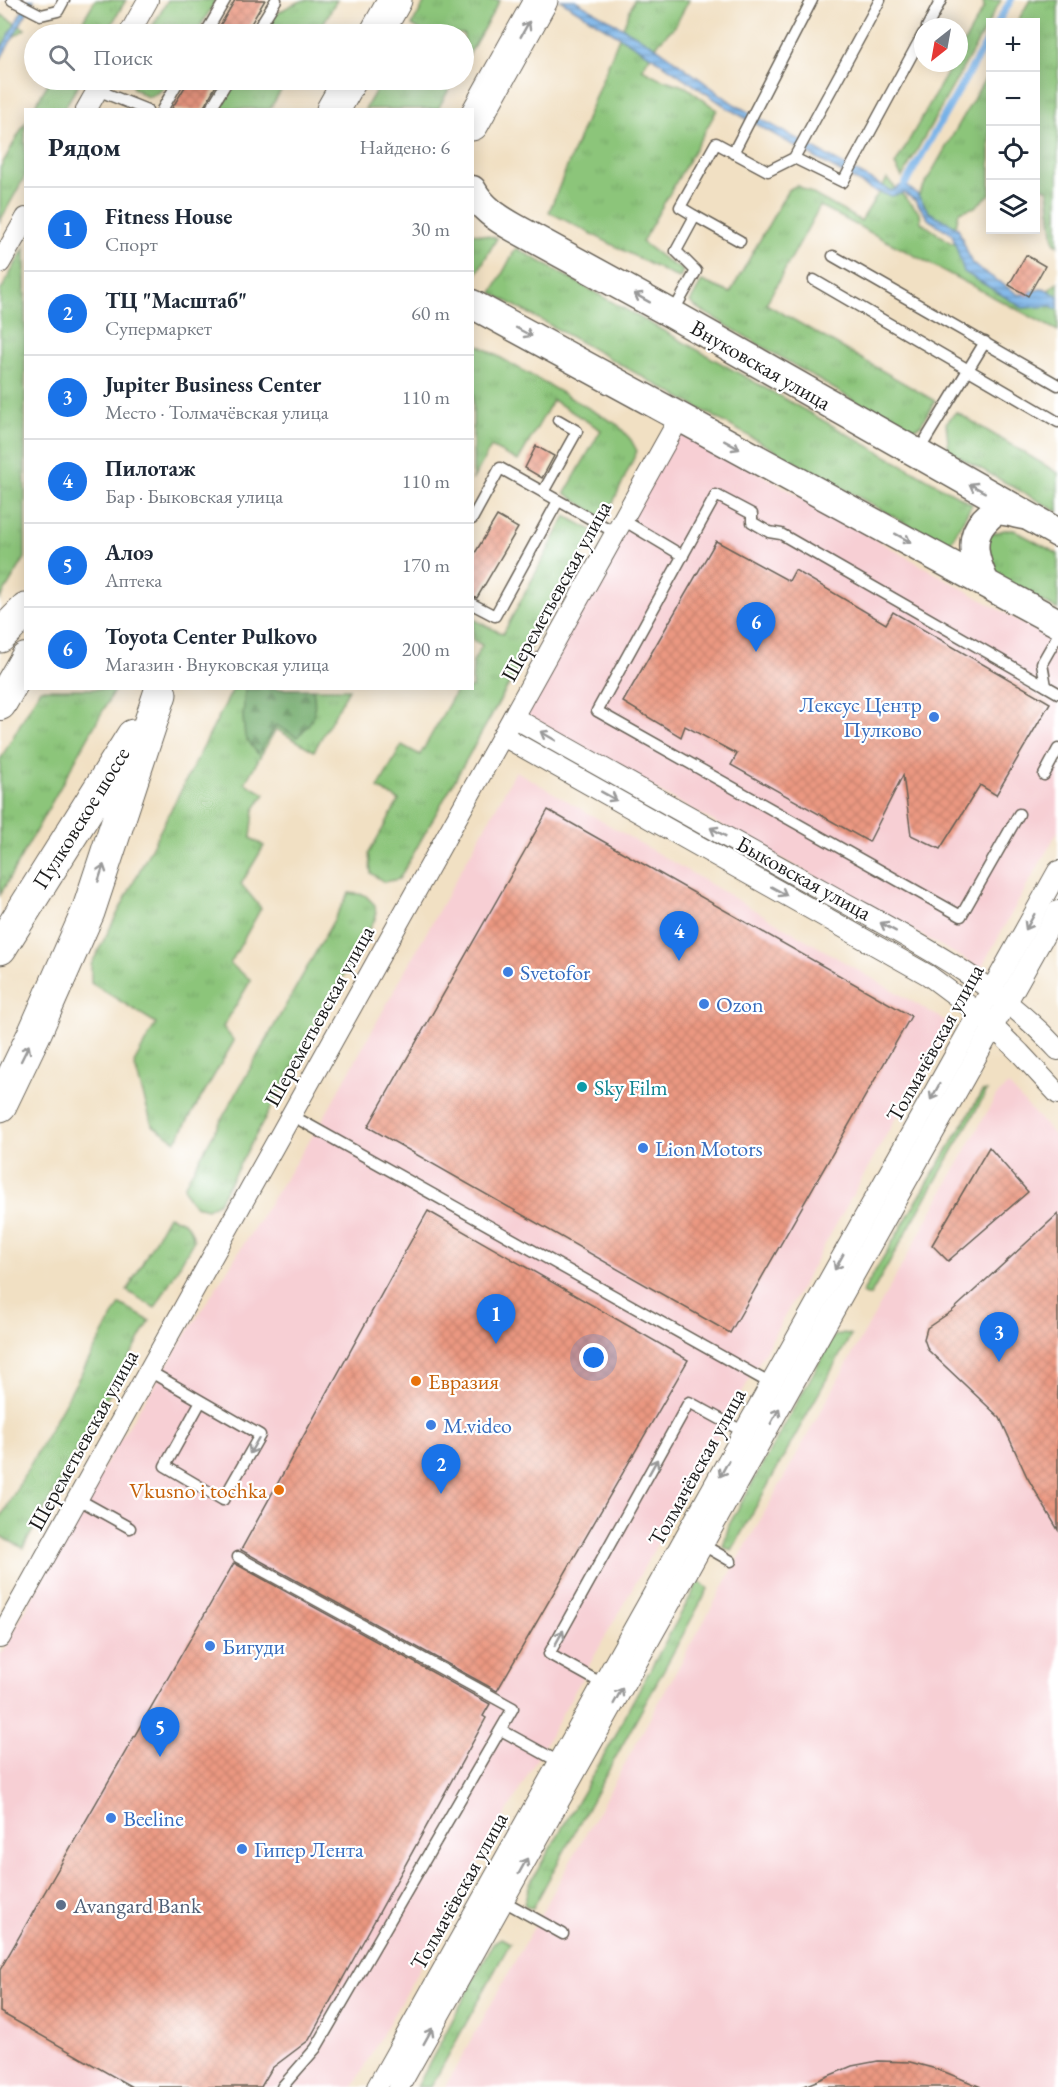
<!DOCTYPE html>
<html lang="ru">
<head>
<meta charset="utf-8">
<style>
  body { margin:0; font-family:"EB Garamond",serif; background:#f2f2f3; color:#1f2937 }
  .controls { position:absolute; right:18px; top:18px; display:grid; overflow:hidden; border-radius:0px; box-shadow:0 3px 15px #0003 }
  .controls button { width:54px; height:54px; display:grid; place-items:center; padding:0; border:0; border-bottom:2px solid #e0e1e3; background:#fff; color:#1f2937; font:30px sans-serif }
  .compass { position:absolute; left:914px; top:18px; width:54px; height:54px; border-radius:50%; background:#fff; box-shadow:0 3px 15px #0003; rotate:211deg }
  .you { position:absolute; left:594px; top:1358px; width:21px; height:21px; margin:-15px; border:4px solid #fff; border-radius:50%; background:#1a73e8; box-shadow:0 0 0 9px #1a73e833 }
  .badge { display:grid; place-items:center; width:39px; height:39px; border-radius:50%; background:#1a73e8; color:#fff; font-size:20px; font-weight:700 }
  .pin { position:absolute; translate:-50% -50px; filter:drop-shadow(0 2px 3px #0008) }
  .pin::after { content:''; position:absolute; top:32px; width:21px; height:18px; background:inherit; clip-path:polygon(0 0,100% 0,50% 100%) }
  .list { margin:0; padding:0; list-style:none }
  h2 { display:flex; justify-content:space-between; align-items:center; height:78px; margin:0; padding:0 24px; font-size:26px }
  h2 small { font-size:20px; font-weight:400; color:#747a83 }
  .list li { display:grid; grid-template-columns:39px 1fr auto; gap:18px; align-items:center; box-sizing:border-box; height:84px; padding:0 24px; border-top:2px solid #e0e1e3 }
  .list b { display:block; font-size:22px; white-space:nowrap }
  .list p { margin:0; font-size:20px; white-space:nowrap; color:#747a83 }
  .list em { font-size:20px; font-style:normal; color:#747a83 }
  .icon { flex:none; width:33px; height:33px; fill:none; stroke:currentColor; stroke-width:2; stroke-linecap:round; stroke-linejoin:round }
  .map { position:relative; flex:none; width:1058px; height:2087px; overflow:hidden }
  .search { position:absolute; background:#fff; box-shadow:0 3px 15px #0003; left:24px; top:24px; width:450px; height:66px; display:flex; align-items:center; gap:15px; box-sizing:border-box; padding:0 21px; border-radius:33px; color:#747a83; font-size:22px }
  .panel { position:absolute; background:#fff; box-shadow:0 3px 15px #0003; left:24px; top:108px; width:450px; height:582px; border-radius:0px }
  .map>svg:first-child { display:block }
  .built { fill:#f7cfd4 }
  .grass { fill:url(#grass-tufts); stroke:#54704b; stroke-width:1.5 }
  .forest { fill:url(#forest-firs); stroke:#466343; stroke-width:1.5 }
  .water { fill:url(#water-rules); stroke:#496682; stroke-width:1.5 }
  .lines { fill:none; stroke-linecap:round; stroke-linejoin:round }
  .stream { stroke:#76b1e7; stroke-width:7 }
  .building { fill:url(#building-cross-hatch) }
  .lane-casing { stroke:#676156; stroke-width:13 }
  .street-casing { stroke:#676156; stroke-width:22 }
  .secondary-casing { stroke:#676156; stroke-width:31 }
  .primary-casing { stroke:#676156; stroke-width:34 }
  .highway-casing { stroke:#676156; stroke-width:35 }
  .lane { stroke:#fff; stroke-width:10 }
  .street { stroke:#fff; stroke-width:20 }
  .secondary { stroke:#fff; stroke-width:28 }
  .primary { stroke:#fff; stroke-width:32 }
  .highway { stroke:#fff; stroke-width:33 }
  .oneway { stroke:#999 }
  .shop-dot { fill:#3f7fe0; stroke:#fff; stroke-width:2 }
  .culture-dot { fill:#0f9aa8; stroke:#fff; stroke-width:2 }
  .food-dot { fill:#e8710a; stroke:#fff; stroke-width:2 }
  .service-dot { fill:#5c6f8a; stroke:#fff; stroke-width:2 }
  .labels { text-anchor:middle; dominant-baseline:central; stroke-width:4.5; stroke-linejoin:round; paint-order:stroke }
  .street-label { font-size:22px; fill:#1c1c1c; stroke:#fff }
  .shop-label { font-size:22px; fill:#366cbe; stroke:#fff; text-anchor:start }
  .culture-label { font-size:22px; fill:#0d838f; stroke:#fff; text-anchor:start }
  .food-label { font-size:22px; fill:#c56008; stroke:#fff; text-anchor:start }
  .service-label { font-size:22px; fill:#4e5e75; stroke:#fff; text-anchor:start }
</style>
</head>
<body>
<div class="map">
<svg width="1058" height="2087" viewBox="0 0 1058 2087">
  <defs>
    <pattern id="grass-tufts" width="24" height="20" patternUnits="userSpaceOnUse" patternTransform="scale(1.5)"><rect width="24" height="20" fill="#8cc57a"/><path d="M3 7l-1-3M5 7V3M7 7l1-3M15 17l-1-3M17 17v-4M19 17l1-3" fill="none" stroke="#78a969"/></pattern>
    <pattern id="forest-firs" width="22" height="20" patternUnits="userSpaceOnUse" patternTransform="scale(1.5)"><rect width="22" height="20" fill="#71aa6a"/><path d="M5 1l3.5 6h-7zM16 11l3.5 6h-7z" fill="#5c8a56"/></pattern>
    <pattern id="water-rules" width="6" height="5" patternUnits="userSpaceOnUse" patternTransform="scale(1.5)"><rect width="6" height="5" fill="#76b1e7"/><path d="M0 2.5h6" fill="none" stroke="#608fba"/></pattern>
    <pattern id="building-cross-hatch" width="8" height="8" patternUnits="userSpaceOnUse" patternTransform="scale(1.5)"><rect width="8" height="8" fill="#eb9881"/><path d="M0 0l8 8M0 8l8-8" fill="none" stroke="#c9826f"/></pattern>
  </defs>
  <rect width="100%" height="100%" fill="#fff"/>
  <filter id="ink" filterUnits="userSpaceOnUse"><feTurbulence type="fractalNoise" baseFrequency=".0167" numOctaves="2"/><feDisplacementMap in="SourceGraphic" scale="12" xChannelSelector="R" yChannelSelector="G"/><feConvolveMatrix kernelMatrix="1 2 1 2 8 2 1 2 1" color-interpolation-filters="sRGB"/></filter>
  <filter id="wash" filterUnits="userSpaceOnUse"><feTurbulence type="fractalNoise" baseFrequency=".008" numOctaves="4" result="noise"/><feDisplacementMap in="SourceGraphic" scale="24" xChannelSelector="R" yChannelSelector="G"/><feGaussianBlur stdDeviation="1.35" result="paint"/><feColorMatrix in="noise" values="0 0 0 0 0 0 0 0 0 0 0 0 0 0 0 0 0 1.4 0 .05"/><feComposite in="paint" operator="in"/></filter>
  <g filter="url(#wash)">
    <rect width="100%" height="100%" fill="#f1e0c3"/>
    <!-- built -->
    <g class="built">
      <path d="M678 427 1058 643V831L981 968 512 711Z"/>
      <path d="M516 771 949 1023 353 2087H0V1656L113 1450 323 1119Z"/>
      <path d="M1008 1085 1058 1139V2087H445L996 1096Z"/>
    </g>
    <!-- grass -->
    <g class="grass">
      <path d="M95 0H126L106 34H75Z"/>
      <path d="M168 0H216L196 34H148Z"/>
      <path d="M305 0H337L317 34H259C270 17 284 6 305 0Z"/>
      <path d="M426 0H500L467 58 464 56V34H427L412 25Z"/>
      <path d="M634 0H689L675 26 659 42 642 69 659 78 686 87 717 110 642 242 670 263 683 270 680 278 671 275 549 212Z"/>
      <path d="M983 0H1001L902 177 895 165 953 63H959V52L984 7Z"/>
      <path d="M1030 0H1058V245L1054 242 1048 190 1036 184V22H1017Z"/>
      <path d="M0 14 25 29 0 46Z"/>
      <path d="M990 70V194L975 207 959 212 955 230 928 215 917 198Z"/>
      <path d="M50 80H81L64 109H33Z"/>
      <path d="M130 80H170C164 89 158 94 147 97L133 88Z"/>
      <path d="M230 80H287L270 109H215Z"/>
      <path d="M382 80H454L438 109H365Z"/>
      <path d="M25 123V176L0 221V168Z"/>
      <path d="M887 179 920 213 921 222 951 243 959 242 967 268 1018 300 1043 295 1058 282V331L820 206 766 304 935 401 920 426 907 432 697 308 690 302 702 281 730 293 788 190 797 185 861 221Z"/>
      <path d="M473 233 497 238 473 280 472 233Z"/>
      <path d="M25 247V558L0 599V292Z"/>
      <path d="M516 248 972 504 948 547 492 293Z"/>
      <path d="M473 342 618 425 631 440 637 451 605 520 565 493 601 430 553 400 518 461 491 447 473 479Z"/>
      <path d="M956 412 1058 473V512L949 451 946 423Z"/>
      <path d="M566 516 595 532 399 879 384 882 371 873 369 853 399 800 378 788 402 745 420 755 457 689 472 688 473 662 482 645 473 640V619L503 634Z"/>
      <path d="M1004 530H1014L1058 554V610L992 575 985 541 992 534Z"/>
      <path d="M40 689H115L0 895V760Z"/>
      <path d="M233 689H349L314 751 276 729 245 783 265 794 254 810 251 838 264 846 241 884 261 908 230 964 251 980 223 1027 234 1041 176 1141 152 1125 134 1063 156 1023 91 983V965Z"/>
      <path d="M349 893 365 895 375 905 376 917 219 1202 207 1209C193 1206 187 1200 184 1186Z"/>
      <path d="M987 1091 870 1296 862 1293 982 1092Z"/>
      <path d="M168 1216C183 1221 190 1223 194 1240L155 1308 127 1291Z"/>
      <path d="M120 1304 150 1321 23 1548 0 1536V1519Z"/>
      <path d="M844 1333 851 1335 732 1550 723 1547 729 1525 834 1336Z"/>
      <path d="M699 1581 708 1589 533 1908 527 1907 524 1903 530 1883 615 1737 624 1717Z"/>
      <path d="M501 1938 510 1943 431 2087H417L494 1942Z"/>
    </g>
    <!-- forest -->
    <path class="forest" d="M245 689H313C317 712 315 721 297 737L276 725 258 754 245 737 243 718Z"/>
    <!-- water -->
    <g class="water">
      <path d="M28 0H34L0 60V51Z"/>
      <path d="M560 0H575L656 47 734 104 891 191 904 184 917 194 929 212 958 228 972 264 1019 295 1044 288 1058 296V310L1051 306 1023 308 964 272 952 234 929 220 915 200 904 193 891 196 874 191 731 110 651 56Z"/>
    </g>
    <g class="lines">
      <!-- stream -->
      <g class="stream">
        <path d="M998 22 1011 0"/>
        <path d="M904 186 990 36"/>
      </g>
    </g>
    <g id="blocks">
      <!-- building -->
      <g class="building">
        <path d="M235 0H265L245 34H215Z"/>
        <path d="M189 80H219L202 110H171Z"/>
        <path d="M1026 255 1045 266 1028 296 1009 285Z"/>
        <path d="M536 446 554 456 542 478 525 468Z"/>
        <path d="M497 516 518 528 477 598 472 597V558Z"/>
        <path d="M716 541 789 581 795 570 886 624 893 612 1050 703 996 795 980 785 940 849 911 835 903 775 869 842 731 765 737 754 685 726 681 737 623 702Z"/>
        <path d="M548 810 911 1016 730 1333 368 1127Z"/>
        <path d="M989 1147 1028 1192 948 1261 932 1245Z"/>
        <path d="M428 1211 688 1360 497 1691 241 1550 403 1255Z"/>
        <path d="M1058 1214V1530L1027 1477 1000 1418 928 1350 924 1339 927 1328 952 1311Z"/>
        <path d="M234 1563 490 1704 483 1716 486 1718 309 2040 272 2068 261 2087H132L0 2012V1970Z"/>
        <path d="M878 2061 910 2062 940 2070 981 2087H802L852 2066Z"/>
      </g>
    </g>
  </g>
  <g filter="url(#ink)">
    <use href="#blocks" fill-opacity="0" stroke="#676156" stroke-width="1.5"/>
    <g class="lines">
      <!-- lane casing -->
      <g class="lane-casing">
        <g id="lane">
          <path d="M12 0 41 15 58 11 64 0"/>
          <path d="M927 27 941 0"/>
          <path d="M205 34 225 0"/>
          <path d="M255 34 276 0"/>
          <path d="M97 90 147 110"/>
          <path d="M162 110 179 80"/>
          <path d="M210 110 228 80"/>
          <path d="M733 153 812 0"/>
          <path d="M794 158 843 182 923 34"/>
          <path d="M695 216 740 241"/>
          <path d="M833 256 1058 385"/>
          <path d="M814 280 1058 422"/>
          <path d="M672 314 696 271 676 251 695 216 680 207 716 143 768 171 794 158 880 0"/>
          <path d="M918 452 985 342"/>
          <path d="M543 492 577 431 558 420"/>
          <path d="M472 519 500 468 616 533"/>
          <path d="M623 520 683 556"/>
          <path d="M472 604 495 616 558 501"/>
          <path d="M1046 686 1042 663 1058 635"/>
          <path d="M1044 775 1058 749"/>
          <path d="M1019 814 961 916 597 711 716 495 752 514V522L769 532 781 534 1058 693"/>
          <path d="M291 1115 773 1385"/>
          <path d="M149 1371 260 1435 223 1500 165 1466 201 1401"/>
          <path d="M78 1499 130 1528"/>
          <path d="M703 1545 731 1561"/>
          <path d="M238 1557 513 1708 316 2048 282 2087"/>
          <path d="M603 1684 549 1654 689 1402 744 1432"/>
          <path d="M501 1730 559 1762"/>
          <path d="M500 1899 563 1934"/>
        </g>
      </g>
      <!-- street casing -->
      <g class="street-casing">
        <g id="street">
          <path d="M129 34 148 0"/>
          <path d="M86 110 103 80"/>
          <path d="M0 263 26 218"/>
          <path d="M513 717C616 776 719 833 822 890 905 937 993 978 1058 1050"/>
          <path d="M503 736 928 975 979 1013 1020 1053 1058 1094"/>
          <path d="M0 1638 680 417"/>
          <path d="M377 2087 1058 871"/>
          <path d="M399 2087 1058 911"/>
        </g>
      </g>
      <!-- secondary casing -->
      <g class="secondary-casing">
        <g id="secondary">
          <path d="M472 190C482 208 497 218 515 228L672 314 1058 533"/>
          <path d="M472 304 1058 623"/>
          <path d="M985 583C976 563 967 540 984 521 988 517 993 511 999 511 1006 510 1016 514 1023 515"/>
        </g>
      </g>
      <!-- primary casing -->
      <g class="primary-casing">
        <path id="primary" d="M0 704 26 659"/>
      </g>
      <!-- highway casing -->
      <g class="highway-casing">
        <g id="highway">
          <path d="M376 34 395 0"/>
          <path d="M333 110 350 80"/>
          <path d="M472 124 541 0"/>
          <path d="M0 636 26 610"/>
          <path d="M0 948 133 736"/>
          <path d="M0 1105 36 1030 88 912 160 694"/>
        </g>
      </g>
      <!-- lane -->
      <use href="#lane" class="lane"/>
      <!-- street -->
      <use href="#street" class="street"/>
      <!-- secondary -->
      <use href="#secondary" class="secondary"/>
      <!-- primary -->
      <use href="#primary" class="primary"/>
      <!-- highway -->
      <use href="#highway" class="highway"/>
    </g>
    <!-- one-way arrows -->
    <defs><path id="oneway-shaft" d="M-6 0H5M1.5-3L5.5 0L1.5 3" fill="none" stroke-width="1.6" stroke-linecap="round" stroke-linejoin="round" transform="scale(1.5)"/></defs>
    <g class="oneway">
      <use href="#oneway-shaft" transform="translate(525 29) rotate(-61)"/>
      <use href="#oneway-shaft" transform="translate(642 298) rotate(-151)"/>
      <use href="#oneway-shaft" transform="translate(524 332) rotate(28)"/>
      <use href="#oneway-shaft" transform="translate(732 445) rotate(29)"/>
      <use href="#oneway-shaft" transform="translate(977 488) rotate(-151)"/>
      <use href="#oneway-shaft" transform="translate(903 538) rotate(29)"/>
      <use href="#oneway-shaft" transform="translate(548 736) rotate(-150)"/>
      <use href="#oneway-shaft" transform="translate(609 796) rotate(29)"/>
      <use href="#oneway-shaft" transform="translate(718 832) rotate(-151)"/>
      <use href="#oneway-shaft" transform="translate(101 873) rotate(-72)"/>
      <use href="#oneway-shaft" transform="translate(779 891) rotate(29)"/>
      <use href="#oneway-shaft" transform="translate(1030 922) rotate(119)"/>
      <use href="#oneway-shaft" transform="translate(888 927) rotate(-151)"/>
      <use href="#oneway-shaft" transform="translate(25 1053) rotate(-64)"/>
      <use href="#oneway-shaft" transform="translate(935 1092) rotate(119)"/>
      <use href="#oneway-shaft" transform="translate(839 1262) rotate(119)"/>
      <use href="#oneway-shaft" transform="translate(775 1416) rotate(-61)"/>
      <use href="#oneway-shaft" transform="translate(254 1446) rotate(120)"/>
      <use href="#oneway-shaft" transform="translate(653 1467) rotate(-61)"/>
      <use href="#oneway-shaft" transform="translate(724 1469) rotate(119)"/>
      <use href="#oneway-shaft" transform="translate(559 1638) rotate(-61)"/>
      <use href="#oneway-shaft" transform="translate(618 1696) rotate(-61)"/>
      <use href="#oneway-shaft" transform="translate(523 1866) rotate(-61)"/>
      <use href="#oneway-shaft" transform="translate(428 2036) rotate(-61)"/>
    </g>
  </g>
  <!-- markers -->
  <g class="shop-dot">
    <circle cx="934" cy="717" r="6"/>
    <circle cx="508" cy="972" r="6"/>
    <circle cx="704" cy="1004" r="6"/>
    <circle cx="643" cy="1148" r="6"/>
    <circle cx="431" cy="1425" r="6"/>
    <circle cx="210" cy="1646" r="6"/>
    <circle cx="111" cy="1818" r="6"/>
    <circle cx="242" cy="1849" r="6"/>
  </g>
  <circle class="culture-dot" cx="582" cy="1087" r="6"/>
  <g class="food-dot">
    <circle cx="416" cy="1381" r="6"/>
    <circle cx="279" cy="1490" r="6"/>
  </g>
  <circle class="service-dot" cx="61" cy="1905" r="6"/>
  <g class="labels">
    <!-- street labels -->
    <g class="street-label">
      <text transform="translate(761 365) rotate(30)">Внуковская улица</text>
      <text transform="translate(556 591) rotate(-61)">Шереметьевская улица</text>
      <text transform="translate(81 818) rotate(-58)">Пулковское шоссе</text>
      <text transform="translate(804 878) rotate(29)">Быковская улица</text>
      <text transform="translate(319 1016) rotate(-61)">Шереметьевская улица</text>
      <text transform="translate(935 1043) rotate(-61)">Толмачёвская улица</text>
      <text transform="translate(83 1440) rotate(-61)">Шереметьевская улица</text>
      <text transform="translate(697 1467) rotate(-61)">Толмачёвская улица</text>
      <text transform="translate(459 1891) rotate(-61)">Толмачёвская улица</text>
    </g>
    <!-- shop labels -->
    <g class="shop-label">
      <text x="922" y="704" text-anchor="end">Лексус Центр<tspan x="922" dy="25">Пулково</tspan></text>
      <text x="520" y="972">Svetofor</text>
      <text x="716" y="1004">Ozon</text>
      <text x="655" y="1148">Lion Motors</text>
      <text x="443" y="1425">M.video</text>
      <text x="222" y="1646">Бигуди</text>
      <text x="123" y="1818">Beeline</text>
      <text x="254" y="1849">Гипер Лента</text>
    </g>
    <!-- culture labels -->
    <g class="culture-label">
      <text x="594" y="1087">Sky Film</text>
    </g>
    <!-- food labels -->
    <g class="food-label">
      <text x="428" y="1381">Евразия</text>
      <text x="267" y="1490" text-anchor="end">Vkusno i tochka</text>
    </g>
    <!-- service labels -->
    <g class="service-label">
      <text x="73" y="1905">Avangard Bank</text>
    </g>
  </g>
</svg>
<div class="controls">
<button>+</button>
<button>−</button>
<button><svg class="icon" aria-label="locate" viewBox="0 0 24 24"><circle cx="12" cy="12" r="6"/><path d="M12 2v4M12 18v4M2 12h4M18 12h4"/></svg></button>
<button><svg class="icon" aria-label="layers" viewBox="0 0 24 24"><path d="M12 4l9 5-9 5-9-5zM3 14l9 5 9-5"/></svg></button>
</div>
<svg class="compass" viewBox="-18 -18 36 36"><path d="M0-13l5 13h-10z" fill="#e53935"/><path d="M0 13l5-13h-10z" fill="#747a83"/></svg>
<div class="you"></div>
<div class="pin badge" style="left:496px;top:1344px">1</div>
<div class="pin badge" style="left:441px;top:1494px">2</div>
<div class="pin badge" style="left:999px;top:1362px">3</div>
<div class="pin badge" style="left:679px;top:961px">4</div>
<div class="pin badge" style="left:160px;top:1757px">5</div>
<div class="pin badge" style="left:756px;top:652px">6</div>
<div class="search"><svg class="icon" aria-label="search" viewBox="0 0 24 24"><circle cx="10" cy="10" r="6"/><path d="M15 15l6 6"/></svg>Поиск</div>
<section class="panel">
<h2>Рядом<small>Найдено: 6</small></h2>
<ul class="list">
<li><span class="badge">1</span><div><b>Fitness House</b><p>Спорт</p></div><em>30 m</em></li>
<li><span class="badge">2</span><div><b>ТЦ &quot;Масштаб&quot;</b><p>Супермаркет</p></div><em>60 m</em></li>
<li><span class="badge">3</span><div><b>Jupiter Business Center</b><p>Место · Толмачёвская улица</p></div><em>110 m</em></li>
<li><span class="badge">4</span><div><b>Пилотаж</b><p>Бар · Быковская улица</p></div><em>110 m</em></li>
<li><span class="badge">5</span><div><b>Алоэ</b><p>Аптека</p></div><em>170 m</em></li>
<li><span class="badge">6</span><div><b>Toyota Center Pulkovo</b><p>Магазин · Внуковская улица</p></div><em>200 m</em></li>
</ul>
</section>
</div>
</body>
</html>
